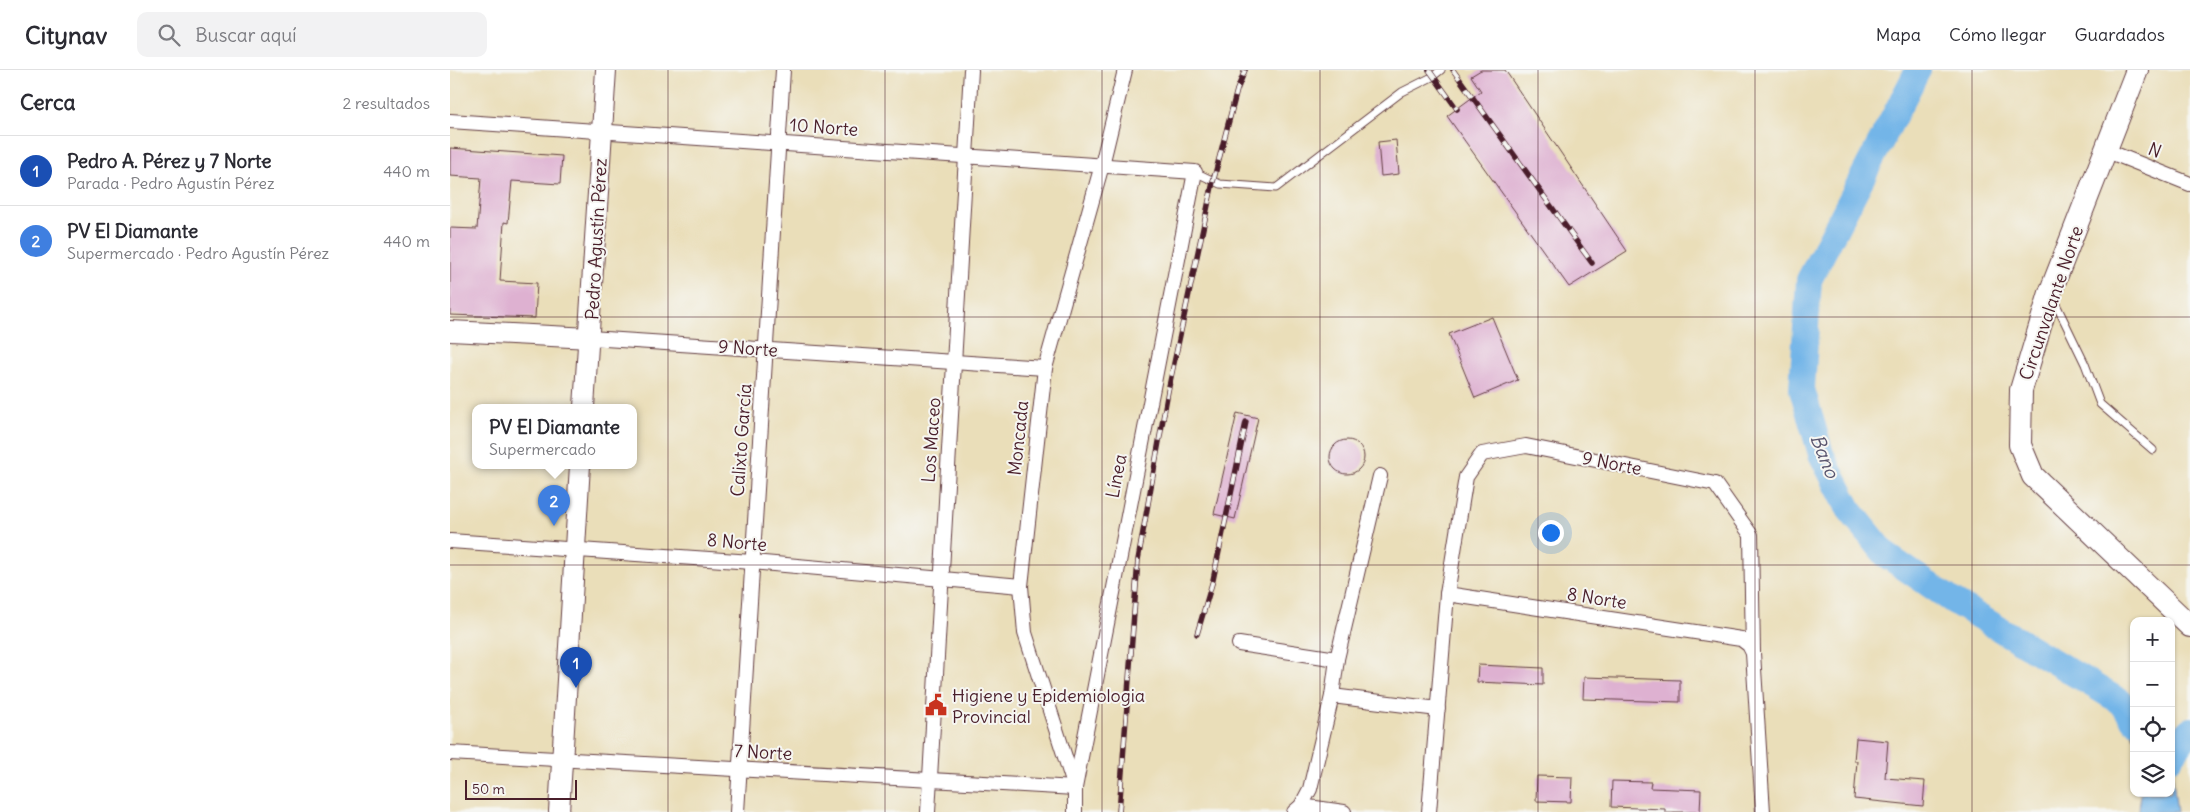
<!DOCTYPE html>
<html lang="es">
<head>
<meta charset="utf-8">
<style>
  body { margin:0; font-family:Delius,sans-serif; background:#f2f2f3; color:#2b2b33 }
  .controls { position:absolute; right:15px; bottom:15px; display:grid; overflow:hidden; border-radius:10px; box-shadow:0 1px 4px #0004 }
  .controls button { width:45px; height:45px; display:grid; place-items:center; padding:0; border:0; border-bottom:1px solid #e1e1e2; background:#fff; color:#2b2b33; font:25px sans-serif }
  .scale { position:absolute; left:15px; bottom:12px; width:112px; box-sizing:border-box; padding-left:5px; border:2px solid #4a1f2b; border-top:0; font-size:14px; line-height:18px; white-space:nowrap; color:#4a1f2b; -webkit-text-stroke:4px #f6f6f2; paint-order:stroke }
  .you { position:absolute; left:1100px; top:462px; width:18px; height:18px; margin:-12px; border:4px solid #fff; border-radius:50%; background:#1a73e8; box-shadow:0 0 0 8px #1a73e833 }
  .badge { display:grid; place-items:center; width:32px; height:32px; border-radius:50%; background:#c8321e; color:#fff; font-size:16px; font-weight:700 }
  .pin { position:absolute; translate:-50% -41px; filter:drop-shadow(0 1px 2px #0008) }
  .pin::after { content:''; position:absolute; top:26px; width:18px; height:15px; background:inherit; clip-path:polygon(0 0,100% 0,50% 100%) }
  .popup { position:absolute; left:22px; top:334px; width:165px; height:65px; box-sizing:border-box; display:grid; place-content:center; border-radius:10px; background:#fff; filter:drop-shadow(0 1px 4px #0005); font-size:16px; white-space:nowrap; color:#7c7c81 }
  .popup b { font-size:19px; color:#2b2b33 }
  .popup::after { content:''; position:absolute; left:50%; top:100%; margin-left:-10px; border:10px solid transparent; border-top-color:#fff }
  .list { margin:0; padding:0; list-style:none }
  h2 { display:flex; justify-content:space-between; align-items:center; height:65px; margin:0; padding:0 20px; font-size:21px }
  h2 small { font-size:16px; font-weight:400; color:#7c7c81 }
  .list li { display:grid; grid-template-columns:32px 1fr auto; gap:15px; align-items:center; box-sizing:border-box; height:70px; padding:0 20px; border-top:1px solid #e1e1e2 }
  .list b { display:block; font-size:19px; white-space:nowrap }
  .list p { margin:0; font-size:16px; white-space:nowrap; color:#7c7c81 }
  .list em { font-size:16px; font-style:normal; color:#7c7c81 }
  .icon { flex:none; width:28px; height:28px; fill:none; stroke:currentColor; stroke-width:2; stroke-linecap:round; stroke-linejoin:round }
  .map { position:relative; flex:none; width:1740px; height:742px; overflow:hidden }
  header { display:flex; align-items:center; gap:30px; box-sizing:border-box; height:70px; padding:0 25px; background:#fff; border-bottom:1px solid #e1e1e2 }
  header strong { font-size:24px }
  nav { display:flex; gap:28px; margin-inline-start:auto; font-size:18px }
  .search { width:350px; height:45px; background:#f2f2f3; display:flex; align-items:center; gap:12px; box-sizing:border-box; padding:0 18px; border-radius:10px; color:#7c7c81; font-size:19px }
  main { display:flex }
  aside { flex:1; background:#fff }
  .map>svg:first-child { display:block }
  .water { fill:#73b5e8; stroke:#5e6a8a }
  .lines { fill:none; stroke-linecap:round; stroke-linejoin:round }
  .river { stroke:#73b5e8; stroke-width:26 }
  .building { fill:#deb1d1 }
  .service-casing { stroke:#623c40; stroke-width:9 }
  .minor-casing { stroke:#623c40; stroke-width:16 }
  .secondary-casing { stroke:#623c40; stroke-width:22 }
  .primary-casing { stroke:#623c40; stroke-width:24 }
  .service { stroke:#fff; stroke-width:7 }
  .minor { stroke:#fff; stroke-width:14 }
  .secondary { stroke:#fff; stroke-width:20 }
  .primary { stroke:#fff; stroke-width:22 }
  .rail-casing { stroke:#4a1f2b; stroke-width:5.5 }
  .rail { stroke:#f6f6f2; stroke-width:4; stroke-dasharray:11; stroke-linecap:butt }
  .grid { fill:none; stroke:#4a1f2b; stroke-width:1; stroke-opacity:0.55 }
  .labels { text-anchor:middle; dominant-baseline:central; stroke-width:4; stroke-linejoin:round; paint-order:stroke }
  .street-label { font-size:18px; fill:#4a1f2b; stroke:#f6f6f2 }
  .poi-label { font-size:18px; fill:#4a1f2b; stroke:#f6f6f2; text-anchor:start }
  .water-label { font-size:19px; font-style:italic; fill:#58546d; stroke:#f6f6f2 }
</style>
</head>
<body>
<header>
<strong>Citynav</strong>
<div class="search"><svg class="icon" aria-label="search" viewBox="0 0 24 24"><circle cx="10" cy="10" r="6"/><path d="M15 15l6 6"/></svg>Buscar aquí</div>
<nav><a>Mapa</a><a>Cómo llegar</a><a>Guardados</a></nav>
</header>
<main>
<aside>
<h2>Cerca<small>2 resultados</small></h2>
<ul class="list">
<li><span class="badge" style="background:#1a4fb4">1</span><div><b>Pedro A. Pérez y 7 Norte</b><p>Parada · Pedro Agustín Pérez</p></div><em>440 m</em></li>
<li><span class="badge" style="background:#3f7fe0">2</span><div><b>PV El Diamante</b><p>Supermercado · Pedro Agustín Pérez</p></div><em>440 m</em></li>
</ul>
</aside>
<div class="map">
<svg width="1740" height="742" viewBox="0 0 1740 742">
  <rect width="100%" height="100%" fill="#f6f6f2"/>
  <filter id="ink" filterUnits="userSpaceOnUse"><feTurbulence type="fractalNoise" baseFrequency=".02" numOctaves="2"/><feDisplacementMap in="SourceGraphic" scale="10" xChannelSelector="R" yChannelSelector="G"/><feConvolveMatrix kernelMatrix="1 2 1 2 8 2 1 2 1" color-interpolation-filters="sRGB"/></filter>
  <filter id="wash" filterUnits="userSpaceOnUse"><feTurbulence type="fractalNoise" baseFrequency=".0096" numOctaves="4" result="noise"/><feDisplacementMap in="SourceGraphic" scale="20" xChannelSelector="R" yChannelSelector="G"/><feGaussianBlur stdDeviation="1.12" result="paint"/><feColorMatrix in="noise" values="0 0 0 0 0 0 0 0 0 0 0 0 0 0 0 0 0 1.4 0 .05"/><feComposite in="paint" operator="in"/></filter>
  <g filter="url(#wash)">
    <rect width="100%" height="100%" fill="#eadeb9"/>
    <!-- water -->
    <g class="water">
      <path d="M1671 632 1684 641V667Z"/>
      <path d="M1721 692 1727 742H1689L1690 723H1721Z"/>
    </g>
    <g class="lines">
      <!-- river -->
      <g class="river">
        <path d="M1468 0 1359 210 1352 319 1371 384 1399 439 1436 485 1503 531 1671 632 1684 650"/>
        <path d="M1721 687 1740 660"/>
      </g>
    </g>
    <g id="blocks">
      <!-- building -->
      <g class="building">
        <path d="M1031 0H1055L1177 181 1119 217 997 46 1031 21 1021 6Z"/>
        <path d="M946 70 949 104 931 106 928 72Z"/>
        <path d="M0 78 112 86 110 114 62 111 58 153 54 152 50 211 87 213 85 248 0 245V158L27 159 31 108 0 106Z"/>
        <path d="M1042 247 1068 310 1025 328 999 264Z"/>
        <path d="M787 343 808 348 785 449 764 444Z"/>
        <circle cx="897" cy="387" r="17"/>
        <path d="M1028 595 1093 598V615L1027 612Z"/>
        <path d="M1134 607 1230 610V632L1133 629Z"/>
        <path d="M1406 668 1438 671 1435 708 1475 711 1473 736 1404 729 1407 691H1404Z"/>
        <path d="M1087 706 1122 707 1121 732 1086 731Z"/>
        <path d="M1162 711 1201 712 1200 718 1251 720 1250 742H1215V739L1161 737Z"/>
      </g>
    </g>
  </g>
  <g filter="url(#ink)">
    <use href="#blocks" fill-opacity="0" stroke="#623c40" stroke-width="1"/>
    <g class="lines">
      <!-- service casing -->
      <g class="service-casing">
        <g id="service">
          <path d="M745 102 770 114 826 118 952 22 982 7 991 0"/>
          <path d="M1604 230 1635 294 1650 334 1703 380"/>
        </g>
      </g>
      <!-- minor casing -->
      <g class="minor-casing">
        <g id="minor">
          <path d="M0 51 745 102 625 718 0 683"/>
          <path d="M1655 80 1740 114"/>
          <path d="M140 268 595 298"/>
          <path d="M0 471 302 492 571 516"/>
          <path d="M997 524 1291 569 1299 575 1303 583 1313 742"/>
          <path d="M789 574 887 589"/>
          <path d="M882 626 988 639"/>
          <path d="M851 736 894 742"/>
          <path d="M287 742 333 0"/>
          <path d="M478 742 521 0"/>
          <path d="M625 742V718L575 563 571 516 595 298 652 95 675 0"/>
          <path d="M844 742 851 736 860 719 882 626 887 589 930 406"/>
          <path d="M979 742 997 524 1016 407 1032 384 1076 376 1265 414 1301 465 1303 583"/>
        </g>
      </g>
      <!-- secondary casing -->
      <g class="secondary-casing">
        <g id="secondary">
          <path d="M0 261 140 268"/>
          <path d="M134 337 156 0"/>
          <path d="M109 742 130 395"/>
        </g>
      </g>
      <!-- primary casing -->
      <g class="primary-casing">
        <path id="primary" d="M1687 0 1600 223 1571 320 1570 375 1583 406 1740 556"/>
      </g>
      <!-- service -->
      <use href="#service" class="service"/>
      <!-- minor -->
      <use href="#minor" class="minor"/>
      <!-- secondary -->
      <use href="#secondary" class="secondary"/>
      <!-- primary -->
      <use href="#primary" class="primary"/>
      <!-- rail casing -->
      <g class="rail-casing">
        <g id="rail">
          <path d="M979 0 1007 39"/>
          <path d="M1003 0 1142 193"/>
          <path d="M747 564 763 510 796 352"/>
          <path d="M669 742 688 490 718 321 763 112 787 20 795 0"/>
        </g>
      </g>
      <!-- rail -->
      <use href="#rail" class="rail"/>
    </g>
  </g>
  <!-- grid -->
  <path class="grid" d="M218 0V742M435 0V742M652 0V742M870 0V742M1088 0V742M1305 0V742M1522 0V742M0 247H1740M0 495H1740"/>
  <!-- icons -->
  <defs>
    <g id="civic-bare" transform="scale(1.725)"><path d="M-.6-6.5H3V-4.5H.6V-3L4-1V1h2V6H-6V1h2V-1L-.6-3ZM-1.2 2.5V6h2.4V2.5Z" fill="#c8321e" stroke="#f6f6f2" stroke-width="2.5" paint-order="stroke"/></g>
  </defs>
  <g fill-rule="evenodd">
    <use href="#civic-bare" x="486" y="635"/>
  </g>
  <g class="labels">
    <!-- street labels -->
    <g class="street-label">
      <text transform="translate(374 57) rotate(4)">10 Norte</text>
      <text transform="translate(1705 80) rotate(22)">N</text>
      <text transform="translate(146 169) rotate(-87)">Pedro Agustín Pérez</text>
      <text transform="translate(1601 233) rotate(-71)">Circunvalante Norte</text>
      <text transform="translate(298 278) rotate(4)">9 Norte</text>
      <text transform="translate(568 368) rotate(-84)">Moncada</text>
      <text transform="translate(291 370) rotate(-86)">Calixto García</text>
      <text transform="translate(481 370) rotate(-86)">Los Maceo</text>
      <text transform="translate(1162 393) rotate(11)">9 Norte</text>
      <text transform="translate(666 406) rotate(-79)">Línea</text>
      <text transform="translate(287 472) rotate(5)">8 Norte</text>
      <text transform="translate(1147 528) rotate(9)">8 Norte</text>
      <text transform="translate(313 682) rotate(3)">7 Norte</text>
    </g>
    <!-- poi labels -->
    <g class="poi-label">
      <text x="502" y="625">Higiene y Epidemiologia<tspan x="502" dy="21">Provincial</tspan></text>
    </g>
    <!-- water labels -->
    <g class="water-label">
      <text transform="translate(1375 386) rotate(68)">Bano</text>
    </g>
  </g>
</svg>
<div class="controls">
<button>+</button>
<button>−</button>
<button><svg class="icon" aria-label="locate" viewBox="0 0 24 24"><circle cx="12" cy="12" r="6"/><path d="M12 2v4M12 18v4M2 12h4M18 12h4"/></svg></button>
<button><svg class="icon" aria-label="layers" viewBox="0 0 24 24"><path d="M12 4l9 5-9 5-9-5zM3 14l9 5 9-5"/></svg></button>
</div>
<div class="scale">50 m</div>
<div class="you"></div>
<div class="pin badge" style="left:126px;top:618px;background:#1a4fb4">1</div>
<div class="pin badge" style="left:104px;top:456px;background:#3f7fe0">2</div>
<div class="popup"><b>PV El Diamante</b>Supermercado</div>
</div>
</main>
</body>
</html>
